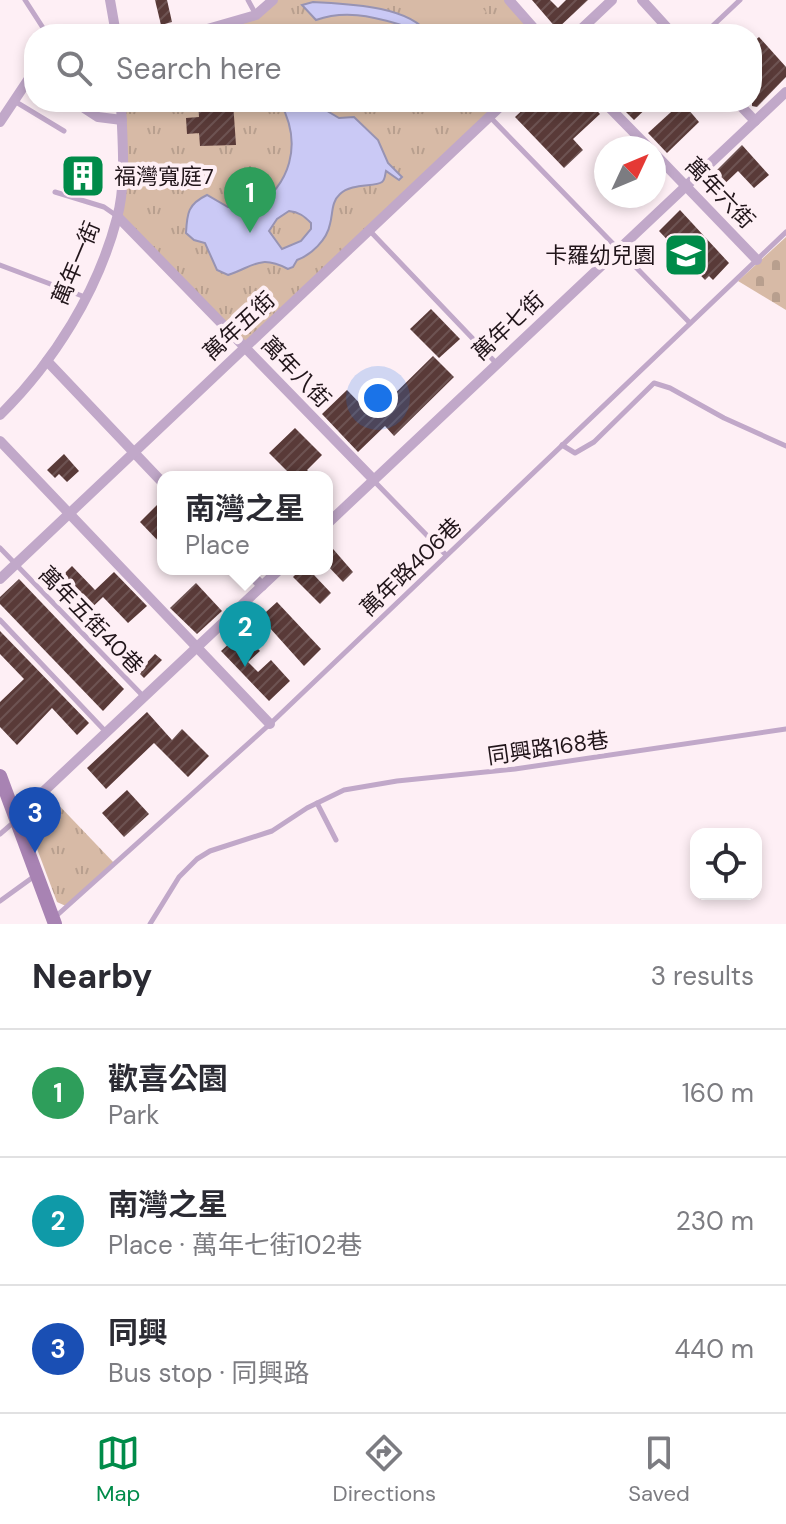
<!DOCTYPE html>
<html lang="en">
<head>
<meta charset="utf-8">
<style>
  body { margin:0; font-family:"DM Sans","Noto Sans TC",sans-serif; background:#f7f7f7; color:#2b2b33 }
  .controls { position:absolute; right:24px; bottom:24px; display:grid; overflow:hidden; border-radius:16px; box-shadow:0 4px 12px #0003 }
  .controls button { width:72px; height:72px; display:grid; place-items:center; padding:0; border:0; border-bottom:2px solid #e1e1e2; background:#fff; color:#2b2b33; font:40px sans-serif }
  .compass { position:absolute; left:594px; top:136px; width:72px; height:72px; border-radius:50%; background:#fff; box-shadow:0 4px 12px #0003; rotate:46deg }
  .you { position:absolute; left:378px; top:398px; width:28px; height:28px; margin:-20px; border:6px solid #fff; border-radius:50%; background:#1a73e8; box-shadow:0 0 0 12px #1a73e833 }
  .badge { display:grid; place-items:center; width:52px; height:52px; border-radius:50%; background:#008b49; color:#fff; font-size:26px; font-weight:700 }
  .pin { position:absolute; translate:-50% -66px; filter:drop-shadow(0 2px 4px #0008) }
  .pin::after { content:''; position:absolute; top:42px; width:28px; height:24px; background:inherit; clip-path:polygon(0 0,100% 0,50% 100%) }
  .popup { position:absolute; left:157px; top:471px; width:176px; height:104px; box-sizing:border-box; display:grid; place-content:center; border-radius:16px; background:#fff; filter:drop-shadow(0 2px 6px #0005); font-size:26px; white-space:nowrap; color:#7c7c81 }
  .popup b { font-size:30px; color:#2b2b33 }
  .popup::after { content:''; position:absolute; left:50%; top:100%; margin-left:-16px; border:16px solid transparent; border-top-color:#fff }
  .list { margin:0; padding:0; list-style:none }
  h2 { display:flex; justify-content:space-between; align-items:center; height:104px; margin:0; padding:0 32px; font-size:34px }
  h2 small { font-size:26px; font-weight:400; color:#7c7c81 }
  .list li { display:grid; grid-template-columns:52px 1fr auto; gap:24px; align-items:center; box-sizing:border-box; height:128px; padding:0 32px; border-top:2px solid #e1e1e2 }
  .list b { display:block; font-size:30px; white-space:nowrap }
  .list p { margin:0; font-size:26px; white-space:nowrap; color:#7c7c81 }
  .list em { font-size:26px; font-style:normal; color:#7c7c81 }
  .icon { flex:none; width:44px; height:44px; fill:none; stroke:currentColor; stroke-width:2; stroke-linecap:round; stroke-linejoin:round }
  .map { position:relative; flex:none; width:786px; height:924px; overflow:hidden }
  .search { position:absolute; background:#fff; box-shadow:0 4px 12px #0003; left:24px; right:24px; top:24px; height:88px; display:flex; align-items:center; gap:20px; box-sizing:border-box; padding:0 28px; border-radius:32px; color:#7c7c81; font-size:30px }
  .sheet { height:488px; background:#fff }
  nav { display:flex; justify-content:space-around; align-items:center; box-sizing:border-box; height:112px; border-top:2px solid #e1e1e2; background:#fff; font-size:22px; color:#7c7c81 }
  nav a { display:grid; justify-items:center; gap:4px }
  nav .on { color:#008b49 }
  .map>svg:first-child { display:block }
  .grass { fill:url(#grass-tufts) }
  .cemetery { fill:url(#cemetery-stones) }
  .pitch { fill:#d7baa6 }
  .water { fill:#cac9f5; stroke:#9793b3; stroke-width:2; fill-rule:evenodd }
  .building { fill:url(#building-hatch) }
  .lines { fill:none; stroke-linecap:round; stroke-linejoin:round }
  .lane { stroke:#c1a8c9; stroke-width:5 }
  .street { stroke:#c1a8c9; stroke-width:10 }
  .secondary { stroke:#a883b3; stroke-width:14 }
  .labels { text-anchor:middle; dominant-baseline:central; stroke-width:8; stroke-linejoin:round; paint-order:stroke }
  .poi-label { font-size:22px; fill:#21151a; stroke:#feeff5; text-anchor:start }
  .street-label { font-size:22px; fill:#21151a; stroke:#feeff5 }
</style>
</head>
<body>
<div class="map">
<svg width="786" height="924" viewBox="0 0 786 924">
  <defs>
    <pattern id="grass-tufts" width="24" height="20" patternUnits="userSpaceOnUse" patternTransform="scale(2)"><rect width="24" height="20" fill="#d7baa6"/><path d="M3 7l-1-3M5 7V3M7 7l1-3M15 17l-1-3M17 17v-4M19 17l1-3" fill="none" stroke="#b89f8e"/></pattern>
    <pattern id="cemetery-stones" width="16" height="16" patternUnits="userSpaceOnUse" patternTransform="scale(2)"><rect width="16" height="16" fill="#d7baa6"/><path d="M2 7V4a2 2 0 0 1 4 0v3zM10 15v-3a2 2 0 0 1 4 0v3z" fill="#b89f8e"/></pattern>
    <pattern id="building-hatch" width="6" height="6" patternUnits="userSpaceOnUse" patternTransform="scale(2)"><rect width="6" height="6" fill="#593a38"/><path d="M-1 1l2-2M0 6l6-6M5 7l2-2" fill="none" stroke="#6d5352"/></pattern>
  </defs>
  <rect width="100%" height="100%" fill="#feeff5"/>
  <!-- grass -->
  <g class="grass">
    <path d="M271 0H509L539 34H190L256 15Z"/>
    <path d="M121 102H505L245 348 118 217Z"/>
    <path d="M50 796 115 864 68 907 57 902 27 822 32 812Z"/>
  </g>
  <!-- cemetery -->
  <path class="cemetery" d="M786 237V310L738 281Z"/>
  <!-- pitch -->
  <path class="pitch" d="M409 0H475L486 12 463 34H442Z"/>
  <!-- water -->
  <g class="water">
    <path d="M313 2C345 4 409 5 428 34 417 34 409 27 398 24 371 16 344 10 316 20L302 5Z"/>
    <path d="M280 102H312L339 118 354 117 378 140 388 163 402 177 399 180 386 171C385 175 385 180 382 182 375 187 351 183 340 194 331 202 333 214 330 224 327 240 311 255 297 260L293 267 288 269C259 254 253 267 228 275L217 270 205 243 194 240 186 233C187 213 188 204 207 195L228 207 251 210C291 186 303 144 280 102ZM289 211C299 212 304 216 311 223V229L301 241 282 249 269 231 277 219Z"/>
  </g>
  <!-- building -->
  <g class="building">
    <path d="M155 0H167L172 22 161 25Z"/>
    <path d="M532 0H550L558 8 566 0H588L557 29Z"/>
    <path d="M759 37 786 67V77L757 107 752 106V43Z"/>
    <path d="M198 102H233L236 145 200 146 199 133 187 134 186 118 199 117Z"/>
    <path d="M531 102H589L600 114 573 139 583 150 564 168 515 117Z"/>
    <path d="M635 102H653L634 120 626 112Z"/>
    <path d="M682 102 699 122 667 153 648 133Z"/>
    <path d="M742 145 769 175 754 188 738 171 716 192 706 181Z"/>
    <path d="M76 159 94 161 91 192 72 190Z"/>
    <path d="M680 210 729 263 713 280 709 276 705 280 659 231Z"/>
    <path d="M431 309 460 339 439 358 410 329Z"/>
    <path d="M433 356 454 377 394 436 385 426 358 452 322 414 347 390 372 416Z"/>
    <path d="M295 428 322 455 307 470 314 477H293L269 453Z"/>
    <path d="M64 454 79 471 67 482 59 474 55 478 47 470Z"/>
    <path d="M163 499V546L140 522Z"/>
    <path d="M327 542 353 572 343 582 327 565Z"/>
    <path d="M72 566 95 590 114 572 147 606 128 623 103 597 84 615 54 584Z"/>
    <path d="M301 569H321L314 575 331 593 320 604 293 577Z"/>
    <path d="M19 579 124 689 103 711 0 604V597Z"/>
    <path d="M196 583 222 611 197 634 170 608Z"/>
    <path d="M277 602 321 649 304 666 269 627 265 631 256 621Z"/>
    <path d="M0 631 89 723 77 735 52 708 17 745 0 727V702L24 679 0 654Z"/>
    <path d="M242 632 260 651 248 662 258 672 271 660 290 681 269 701 221 651Z"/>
    <path d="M155 654 162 660 144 678 138 672Z"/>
    <path d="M147 712 172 740 182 729 209 756 188 777 154 743 106 789 87 768Z"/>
    <path d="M127 790 149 814 124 837 102 813Z"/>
  </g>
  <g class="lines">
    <!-- lane -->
    <g class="lane">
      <path d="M25 0 47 34"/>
      <path d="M248 0 255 13"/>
      <path d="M704 34 740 0"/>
      <path d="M16 102 64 131"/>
      <path d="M490 117 690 323"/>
      <path d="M55 192 104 207 117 216"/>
      <path d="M370 231 497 364"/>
      <path d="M0 265 85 297"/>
      <path d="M562 445 575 453 594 442 654 383 670 388 724 418 786 446"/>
      <path d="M374 481 446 555"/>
      <path d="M0 548 143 696"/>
      <path d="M0 620 106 732"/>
      <path d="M317 803 336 840"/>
      <path d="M0 834 14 822"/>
      <path d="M0 901 36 875"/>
      <path d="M54 918 270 724 786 232"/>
      <path d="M150 924 179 877 197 859 210 851 272 831 307 808 344 790 397 781 515 769 786 729"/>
    </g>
    <!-- street -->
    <g class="street">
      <path d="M110 0 116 34"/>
      <path d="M509 0 539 34"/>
      <path d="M642 0 673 34"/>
      <path d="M190 34 256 15 273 0"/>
      <path d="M576 34 612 0"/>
      <path d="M75 102 98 117 122 120"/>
      <path d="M604 102 649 148"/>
      <path d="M737 102 755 121"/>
      <path d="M0 122 34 71"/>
      <path d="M654 153 757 260"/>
      <path d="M118 217 374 480"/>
      <path d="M47 361 163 483"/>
      <path d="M0 415C54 362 98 291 117 218 127 181 122 139 121 102"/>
      <path d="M0 441 270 724"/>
      <path d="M327 524 786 92"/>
      <path d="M246 569 262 586"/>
      <path d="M0 579 505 102"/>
      <path d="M17 820 44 791 280 569"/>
    </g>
    <!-- secondary -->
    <path class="secondary" d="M0 776 55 924"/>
  </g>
  <!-- icons -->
  <defs>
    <g id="building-square" transform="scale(2.3)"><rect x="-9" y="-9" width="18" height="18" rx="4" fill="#008b49" stroke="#feeff5"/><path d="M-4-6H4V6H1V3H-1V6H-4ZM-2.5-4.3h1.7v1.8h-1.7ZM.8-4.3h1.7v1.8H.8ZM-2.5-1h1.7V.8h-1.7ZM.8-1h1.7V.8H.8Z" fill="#fff"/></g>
    <g id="school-square" transform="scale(2.3)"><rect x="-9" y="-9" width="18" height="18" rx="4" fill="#008b49" stroke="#feeff5"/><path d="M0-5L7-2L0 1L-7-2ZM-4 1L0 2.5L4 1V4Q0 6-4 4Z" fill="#fff"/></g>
  </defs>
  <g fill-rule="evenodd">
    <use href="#building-square" x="83" y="176"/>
    <use href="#school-square" x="686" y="255"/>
  </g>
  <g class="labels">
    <!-- poi labels -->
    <g class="poi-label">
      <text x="114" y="176">福灣寬庭7</text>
      <text x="655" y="255" text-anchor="end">卡羅幼兒園</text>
    </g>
    <!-- street labels -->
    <g class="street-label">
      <text transform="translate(720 193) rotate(46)">萬年六街</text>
      <text transform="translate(76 263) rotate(-67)">萬年一街</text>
      <text transform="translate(239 326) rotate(-43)">萬年五街</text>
      <text transform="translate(508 326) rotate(-43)">萬年七街</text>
      <text transform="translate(296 372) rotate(46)">萬年八街</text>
      <text transform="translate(411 567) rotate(-44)">萬年路406巷</text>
      <text transform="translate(91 620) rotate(46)">萬年五街40巷</text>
      <text transform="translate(548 748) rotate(-8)">同興路168巷</text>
    </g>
  </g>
</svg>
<div class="controls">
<button><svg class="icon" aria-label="locate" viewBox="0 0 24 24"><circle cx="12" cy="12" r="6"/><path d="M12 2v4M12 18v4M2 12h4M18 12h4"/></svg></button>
</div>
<svg class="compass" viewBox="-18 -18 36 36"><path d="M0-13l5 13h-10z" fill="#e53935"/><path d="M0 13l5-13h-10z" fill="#7c7c81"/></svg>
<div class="you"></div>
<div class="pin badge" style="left:250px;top:233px;background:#2e9e5b">1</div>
<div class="pin badge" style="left:245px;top:667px;background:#0f9aa8">2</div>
<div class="popup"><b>南灣之星</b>Place</div>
<div class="pin badge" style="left:35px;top:853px;background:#1a4fb4">3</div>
<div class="search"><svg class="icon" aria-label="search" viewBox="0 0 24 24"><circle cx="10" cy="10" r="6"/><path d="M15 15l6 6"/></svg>Search here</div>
</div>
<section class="sheet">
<h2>Nearby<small>3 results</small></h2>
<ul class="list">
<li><span class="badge" style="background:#2e9e5b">1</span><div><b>歡喜公園</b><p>Park</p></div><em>160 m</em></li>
<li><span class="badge" style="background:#0f9aa8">2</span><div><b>南灣之星</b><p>Place · 萬年七街102巷</p></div><em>230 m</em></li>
<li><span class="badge" style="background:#1a4fb4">3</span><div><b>同興</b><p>Bus stop · 同興路</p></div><em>440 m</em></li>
</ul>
</section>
<nav>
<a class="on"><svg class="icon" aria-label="map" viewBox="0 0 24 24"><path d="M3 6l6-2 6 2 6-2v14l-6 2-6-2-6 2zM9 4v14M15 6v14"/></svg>Map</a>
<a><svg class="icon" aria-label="directions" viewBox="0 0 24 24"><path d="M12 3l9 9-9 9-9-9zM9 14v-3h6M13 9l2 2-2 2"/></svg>Directions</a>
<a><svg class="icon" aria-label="saved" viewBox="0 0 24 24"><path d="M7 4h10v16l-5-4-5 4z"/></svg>Saved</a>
</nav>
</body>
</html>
